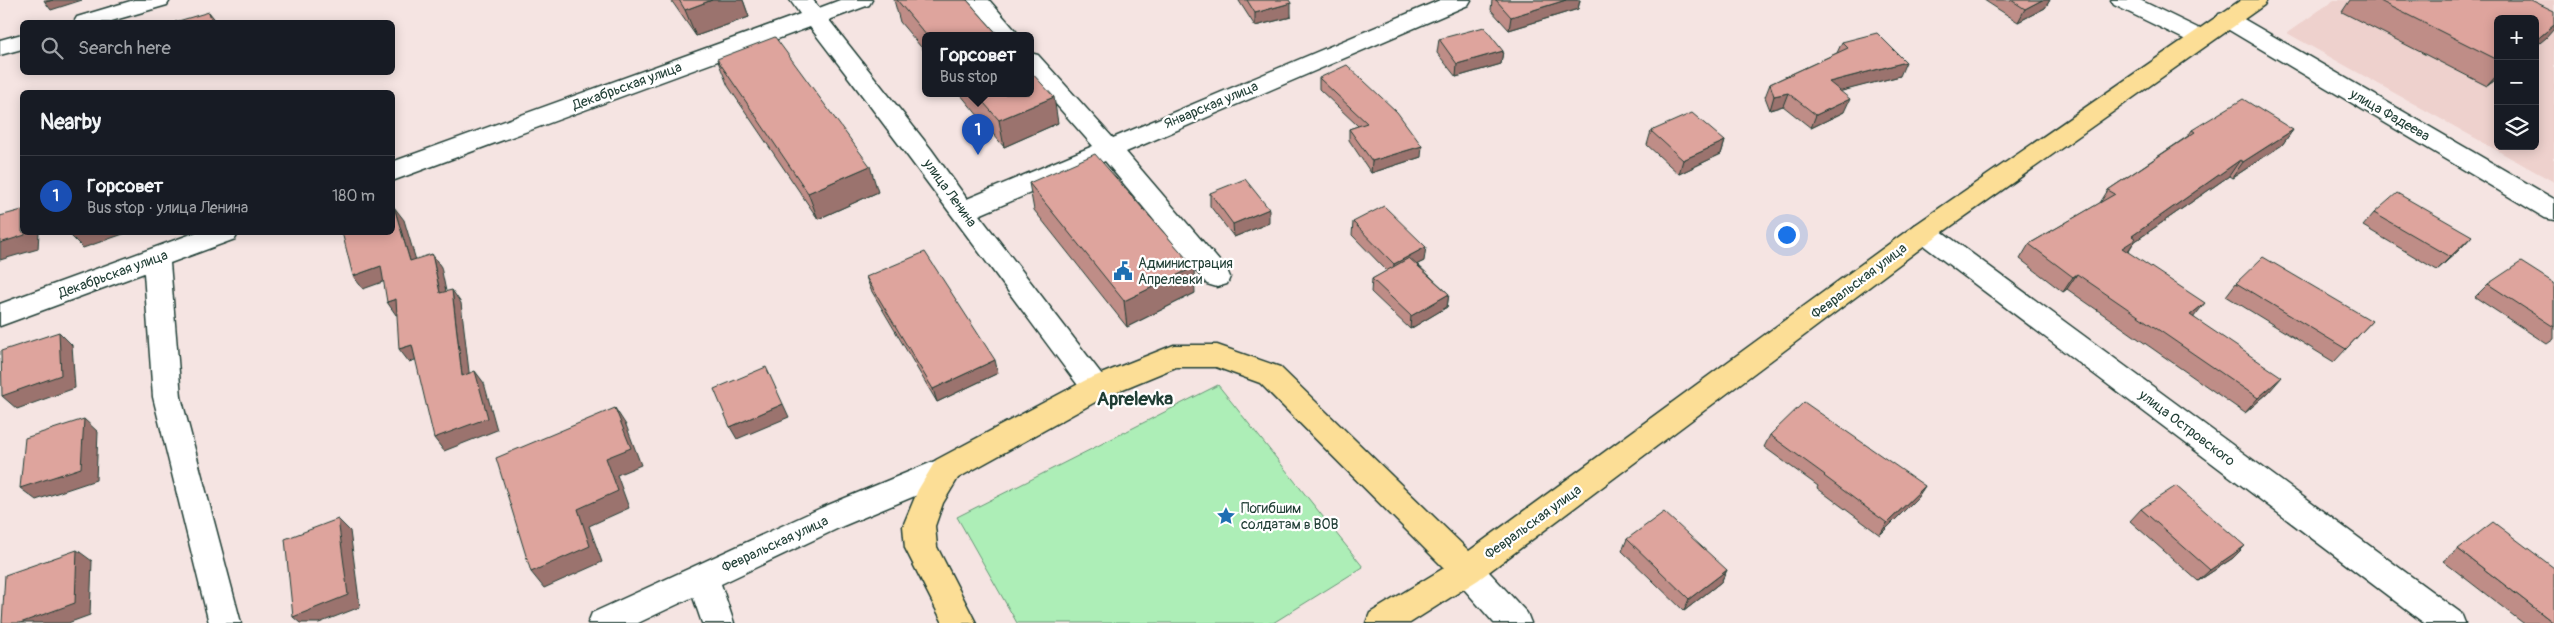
<!DOCTYPE html>
<html lang="en">
<head>
<meta charset="utf-8">
<style>
  body { margin:0; font-family:Pangolin,sans-serif; background:#242831; color:#f1f3f6 }
  .controls { position:absolute; right:15px; top:15px; display:grid; overflow:hidden; border-radius:8px; box-shadow:0 2px 12px #0003 }
  .controls button { width:45px; height:45px; display:grid; place-items:center; padding:0; border:0; border-bottom:1px solid #363941; background:#171b24; color:#f1f3f6; font:25px sans-serif }
  .you { position:absolute; left:1786px; top:234px; width:18px; height:18px; margin:-12px; border:4px solid #fff; border-radius:50%; background:#1a73e8; box-shadow:0 0 0 8px #1a73e833 }
  .badge { display:grid; place-items:center; width:32px; height:32px; border-radius:50%; background:#d93025; color:#fff; font-size:16px; font-weight:700 }
  .pin { position:absolute; translate:-50% -41px; filter:drop-shadow(0 1px 2px #0008) }
  .pin::after { content:''; position:absolute; top:26px; width:18px; height:15px; background:inherit; clip-path:polygon(0 0,100% 0,50% 100%) }
  .popup { position:absolute; left:922px; top:32px; width:112px; height:65px; box-sizing:border-box; display:grid; place-content:center; border-radius:8px; background:#171b24; filter:drop-shadow(0 1px 4px #0005); font-size:16px; white-space:nowrap; color:#9ea1a6 }
  .popup b { font-size:19px; color:#f1f3f6 }
  .popup::after { content:''; position:absolute; left:50%; top:100%; margin-left:-10px; border:10px solid transparent; border-top-color:#171b24 }
  .list { margin:0; padding:0; list-style:none }
  h2 { display:flex; justify-content:space-between; align-items:center; height:65px; margin:0; padding:0 20px; font-size:21px }
  h2 small { font-size:16px; font-weight:400; color:#9ea1a6 }
  .list li { display:grid; grid-template-columns:32px 1fr auto; gap:15px; align-items:center; box-sizing:border-box; height:80px; padding:0 20px; border-top:1px solid #363941 }
  .list b { display:block; font-size:19px; white-space:nowrap }
  .list p { margin:0; font-size:16px; white-space:nowrap; color:#9ea1a6 }
  .list em { font-size:16px; font-style:normal; color:#9ea1a6 }
  .icon { flex:none; width:28px; height:28px; fill:none; stroke:currentColor; stroke-width:2; stroke-linecap:round; stroke-linejoin:round }
  .map { position:relative; flex:none; width:2554px; height:623px; overflow:hidden }
  .search { position:absolute; background:#171b24; box-shadow:0 2px 12px #0003; left:20px; top:20px; width:375px; height:55px; display:flex; align-items:center; gap:12px; box-sizing:border-box; padding:0 18px; border-radius:8px; color:#9ea1a6; font-size:19px }
  .panel { position:absolute; background:#171b24; box-shadow:0 2px 12px #0003; left:20px; top:90px; width:375px; height:145px; border-radius:8px }
  .map>svg:first-child { display:block }
  .built { fill:#eed1cd; fill-rule:evenodd }
  .green { fill:#adeeb7; stroke:#669676 }
  .lines { fill:none; stroke-linecap:round; stroke-linejoin:round }
  .minor-casing { stroke:#1f3d34; stroke-width:3 }
  .major-casing { stroke:#1f3d34; stroke-width:3 }
  .minor { fill:#fff; fill-rule:evenodd }
  .major { fill:#fcde96; fill-rule:evenodd }
  .wall { fill:#bf8d87; stroke:#1f3d34 }
  .shaded-wall { fill:#9b736e; stroke:#1f3d34 }
  .building { fill:#dea49d; stroke:#1f3d34 }
  .labels { text-anchor:middle; dominant-baseline:central; stroke-width:4.5; stroke-linejoin:round; paint-order:stroke }
  .street-label { font-size:14px; fill:#1f3d34; stroke:#fff }
  .poi-label { font-size:14px; fill:#1f3d34; stroke:#fff; text-anchor:start }
  .district-label { font-size:19px; font-weight:bold; fill:#1f3d34; stroke:#fff }
</style>
</head>
<body>
<div class="map">
<svg width="2554" height="623" viewBox="0 0 2554 623">
  <rect width="100%" height="100%" fill="#f5e4e2"/>
  <filter id="ink" filterUnits="userSpaceOnUse"><feTurbulence type="fractalNoise" baseFrequency=".02" numOctaves="2"/><feDisplacementMap in="SourceGraphic" scale="10" xChannelSelector="R" yChannelSelector="G"/><feConvolveMatrix kernelMatrix="1 2 1 2 8 2 1 2 1" color-interpolation-filters="sRGB"/></filter>
  <g filter="url(#ink)">
    <!-- built -->
    <path class="built" d="M2334 0H2554V182L2287 33ZM2498 19H2535V146H2498Z"/>
    <!-- green -->
    <path class="green" d="M1218 385 1363 567 1273 623H1017L957 517Z"/>
    <g class="lines">
      <!-- minor casing -->
      <g class="minor-casing">
        <g id="minor">
          <path d="M134 0H170L167 5 108 22H74L77 17Z"/>
          <path d="M790 0H813L819 8 840 0H872L869 5 829 20 931 149 967 199 1093 146 1030 75V53L1038 55 1113 138 1440 0H1471L1468 5 1126 152 1227 270 1230 277 1227 284 1217 287 1207 284 1105 161 979 215 1106 380 1110 388 1106 396 1096 400 1086 396C994 273 904 149 810 27L392 181V162L800 14Z"/>
          <path d="M966 0H989L1020 36H997Z"/>
          <path d="M2111 0H2140L2208 33 2211 38 2208 43 2200 45 2192 43 2114 5Z"/>
          <path d="M2227 12 2235 14 2554 199V220L2545 218 2219 24 2216 19 2219 14Z"/>
          <path d="M22 34V49L0 55V40Z"/>
          <path d="M1924 222 1933 225 2461 613 2465 623H2424L1915 239 1911 232 1915 225Z"/>
          <path d="M197 232H239L235 239 170 263 181 397 241 623H209L153 397 144 273 0 326V304Z"/>
          <path d="M947 456 958 460 962 469 958 478 843 526 721 584 734 623H702L693 597 638 623H588L592 613 821 508Z"/>
          <path d="M1467 556 1478 560 1527 613 1531 623H1494L1456 580 1451 570 1456 560Z"/>
        </g>
      </g>
      <!-- major casing -->
      <g class="major-casing">
        <path id="major" d="M2241 0H2267L2264 5 1933 239 1478 580 1410 623H1366L1370 613 1444 568 1260 383 1216 367H1176L1106 396 958 478 943 503 935 526 937 547 976 623H943L905 548 903 526 918 490 936 460 1086 380 1174 345H1217L1280 367 1469 551 1915 225Z"/>
      </g>
      <!-- minor -->
      <use href="#minor" class="minor"/>
      <!-- major -->
      <use href="#major" class="major"/>
    </g>
    <!-- wall -->
    <g class="wall">
      <path d="M671 0H743L749 17 696 36Z"/>
      <path d="M894 0H967L999 36H926V53L900 22Z"/>
      <path d="M1239 0H1289L1291 17 1255 26 1239 1Z"/>
      <path d="M1492 0H1580L1578 9 1509 30 1491 10Z"/>
      <path d="M1984 0H2050L2045 8 2018 22Z"/>
      <path d="M2350 0H2531L2546 38 2498 19V78L2487 86 2342 12Z"/>
      <path d="M1439 39 1503 51 1501 64 1456 77 1437 53Z"/>
      <path d="M1842 42 1900 76 1840 91 1844 112 1811 128 1783 106 1770 110 1765 97 1770 84 1837 53Z"/>
      <path d="M717 59 878 192 818 219 728 86Z"/>
      <path d="M1319 78 1421 157 1371 173 1349 140V129L1358 126 1319 89Z"/>
      <path d="M960 94H1030L1058 123 1004 147Z"/>
      <path d="M2192 130H2293L2282 145 2232 178 2229 176 2134 242 2128 252 2269 392 2245 413 2067 289 2063 292 2020 259 2029 244 2100 203 2108 190 2188 136Z"/>
      <path d="M1651 131 1725 141 1721 154 1679 174 1647 145Z"/>
      <path d="M1029 183 1195 293 1127 327 1034 210Z"/>
      <path d="M1210 193 1269 223 1234 237 1210 206Z"/>
      <path d="M2374 213 2472 236 2460 249 2437 270 2363 226Z"/>
      <path d="M1353 222 1424 261 1417 264 1449 294 1447 307 1410 329 1371 292 1372 279 1387 271 1352 235Z"/>
      <path d="M866 277 998 373 937 402 871 290Z"/>
      <path d="M2236 283 2372 321 2334 362 2226 296Z"/>
      <path d="M2554 283V339L2547 344 2475 297 2488 284Z"/>
      <path d="M1770 435 1925 486 1917 498 1880 535 1817 488 1818 486 1764 447Z"/>
      <path d="M2141 509 2233 558 2198 581 2130 521Z"/>
      <path d="M1627 539 1727 570 1721 582 1684 611 1622 551Z"/>
      <path d="M2458 549 2554 623H2523L2443 561Z"/>
    </g>
    <!-- shaded-wall -->
    <g class="shaded-wall">
      <path d="M53 0H82L51 10 45 2Z"/>
      <path d="M712 0H743L749 17 696 36 685 10Z"/>
      <path d="M1566 0H1580L1578 9 1509 30 1511 17Z"/>
      <path d="M2042 0H2050L2045 8 2018 22 2025 9Z"/>
      <path d="M1291 3V17L1255 26V13Z"/>
      <path d="M209 12 217 22H212Z"/>
      <path d="M2554 25V29L2546 38 2535 47V41Z"/>
      <path d="M1503 51 1501 64 1456 77 1457 64Z"/>
      <path d="M1906 62 1900 76 1823 96 1829 82Z"/>
      <path d="M2498 74V78L2487 86Z"/>
      <path d="M1788 93 1783 106 1770 110 1774 96Z"/>
      <path d="M1054 97 1058 123 1004 147 999 120Z"/>
      <path d="M1850 99 1844 112 1811 128 1816 115Z"/>
      <path d="M2293 130 2282 145 2232 178 2243 162Z"/>
      <path d="M1725 141 1721 154 1679 174 1683 160Z"/>
      <path d="M1422 146 1421 157 1371 173 1372 161Z"/>
      <path d="M2240 160 2229 176 2134 242 2126 254 2122 248 2132 236Z"/>
      <path d="M870 166 878 192 818 219 808 193Z"/>
      <path d="M394 207 404 220 420 274 410 261Z"/>
      <path d="M1269 209V223L1234 237 1233 224Z"/>
      <path d="M25 232H39L38 249 0 260V243Z"/>
      <path d="M77 232H129L83 248 70 235Z"/>
      <path d="M2472 236 2460 249 2437 270 2450 257Z"/>
      <path d="M1426 247 1424 261 1392 277 1394 264Z"/>
      <path d="M432 254 441 267 449 306 440 293Z"/>
      <path d="M381 266 391 279 363 289 353 276Z"/>
      <path d="M1194 267 1195 293 1127 327 1124 301Z"/>
      <path d="M2077 274 2067 289 2063 292 2073 277Z"/>
      <path d="M452 290 461 303 471 389 462 376Z"/>
      <path d="M1449 294 1447 307 1410 329 1411 316Z"/>
      <path d="M396 299 406 312 396 315 387 302Z"/>
      <path d="M2205 303 2193 318 2190 315Z"/>
      <path d="M59 332 72 345 75 388 17 409 2 396Z"/>
      <path d="M412 345 421 358 409 362 399 349Z"/>
      <path d="M995 360 998 373 937 402 933 389Z"/>
      <path d="M475 371 484 383 497 430 444 451 434 438Z"/>
      <path d="M2282 377 2269 392 2245 413 2258 398Z"/>
      <path d="M783 404 789 417 737 439 730 427Z"/>
      <path d="M615 408 626 425 641 465 617 475 629 508 589 526 602 562 544 588 531 572 578 509Z"/>
      <path d="M84 419 98 432 96 480 36 500 20 488Z"/>
      <path d="M1925 486 1917 498 1880 535 1887 523Z"/>
      <path d="M338 519 350 531 360 607 319 623H300L293 617Z"/>
      <path d="M2245 546 2233 558 2198 581 2210 570Z"/>
      <path d="M77 550 92 561 90 615 68 623H20Z"/>
      <path d="M1727 570 1721 582 1684 611 1689 599Z"/>
    </g>
    <!-- building -->
    <g class="building">
      <path d="M44 0H53L45 2Z"/>
      <path d="M679 0H712L685 10Z"/>
      <path d="M897 0H967L999 36H927Z"/>
      <path d="M1247 0H1289L1291 3 1255 13Z"/>
      <path d="M1496 0H1566L1511 17Z"/>
      <path d="M2011 0H2042L2025 9Z"/>
      <path d="M2378 0H2531L2554 11V25L2535 41V19H2498V60Z"/>
      <path d="M209 12 212 22H175Z"/>
      <path d="M1484 27 1503 51 1457 64 1439 39Z"/>
      <path d="M1877 33 1906 62 1829 82 1850 99 1816 115 1788 93 1774 96 1770 84 1848 48 1842 42Z"/>
      <path d="M775 37 870 166 808 193 717 59Z"/>
      <path d="M1347 65 1397 112 1422 146 1372 161 1349 129 1367 123 1319 78Z"/>
      <path d="M1030 71 1054 97 999 120 976 94H1030Z"/>
      <path d="M2243 99 2293 130 2243 162 2240 160 2132 236 2136 239 2122 248 2205 303 2190 315 2282 377 2258 398 2077 274 2073 277 2029 244 2115 194 2108 190 2195 132 2192 130Z"/>
      <path d="M1692 113 1725 141 1683 160 1651 131Z"/>
      <path d="M1095 154 1194 267 1124 301 1029 183Z"/>
      <path d="M1245 179 1269 209 1233 224 1210 193Z"/>
      <path d="M2397 193 2472 236 2450 257 2374 213Z"/>
      <path d="M1384 206 1426 247 1394 264 1353 222Z"/>
      <path d="M392 207H394L410 261 432 254 440 293 452 290 462 376 475 371 488 418 434 438 412 345 399 349 396 299 387 302 381 266 353 276 342 232H392Z"/>
      <path d="M22 210V232H25V235L0 243V216Z"/>
      <path d="M925 252 995 360 933 389 866 277Z"/>
      <path d="M2263 257 2372 321 2346 349 2236 283Z"/>
      <path d="M1409 258 1449 294 1411 316 1372 279Z"/>
      <path d="M2521 262 2554 283V327L2488 284Z"/>
      <path d="M59 332 61 375 2 396 1 351Z"/>
      <path d="M766 367 783 404 730 427 714 389Z"/>
      <path d="M1804 402 1925 486 1887 523 1824 476 1825 475 1770 435Z"/>
      <path d="M615 408 631 448 606 458 618 491 578 509 590 546 531 572 496 458Z"/>
      <path d="M84 419 81 468 20 488 25 438Z"/>
      <path d="M2176 486 2245 546 2210 570 2141 509Z"/>
      <path d="M1664 512 1727 570 1689 599 1627 539Z"/>
      <path d="M338 519 348 595 293 617 285 539Z"/>
      <path d="M2493 522 2554 568V623L2458 549Z"/>
      <path d="M77 550 75 603 20 623H2L5 575Z"/>
    </g>
  </g>
  <!-- icons -->
  <defs>
    <g id="civic-bare" transform="scale(1.5)"><path d="M-.6-6.5H3V-4.5H.6V-3L4-1V1h2V6H-6V1h2V-1L-.6-3ZM-1.2 2.5V6h2.4V2.5Z" fill="#1f6fb2" stroke="#fff" stroke-width="2.5" paint-order="stroke"/></g>
    <g id="sight-bare" transform="scale(1.5)"><path d="M0-6L1.8-2.2L6-1.7L2.9 1.2L3.7 5.4L0 3.3L-3.7 5.4L-2.9 1.2L-6-1.7L-1.8-2.2Z" fill="#1f6fb2" stroke="#fff" stroke-width="2.5" paint-order="stroke"/></g>
  </defs>
  <g fill-rule="evenodd">
    <use href="#civic-bare" x="1123" y="271"/>
    <use href="#sight-bare" x="1226" y="516"/>
  </g>
  <g class="labels">
    <!-- street labels -->
    <g class="street-label">
      <text transform="translate(627 86) rotate(-20)">Декабрьская улица</text>
      <text transform="translate(1211 105) rotate(-23)">Январская улица</text>
      <text transform="translate(2390 115) rotate(30)">улица Фадеева</text>
      <text transform="translate(950 193) rotate(54)">улица Ленина</text>
      <text transform="translate(113 274) rotate(-20)">Декабрьская улица</text>
      <text transform="translate(1859 281) rotate(-37)">Февральская улица</text>
      <text transform="translate(2187 428) rotate(37)">улица Островского</text>
      <text transform="translate(1533 522) rotate(-36)">Февральская улица</text>
      <text transform="translate(775 544) rotate(-25)">Февральская улица</text>
    </g>
    <!-- poi labels -->
    <g class="poi-label">
      <text x="1138" y="263">Администрация<tspan x="1138" dy="16">Апрелевки</tspan></text>
      <text x="1241" y="508">Погибшим<tspan x="1241" dy="16">солдатам в ВОВ</tspan></text>
    </g>
    <!-- district labels -->
    <g class="district-label">
      <text x="1135" y="399">Aprelevka</text>
    </g>
  </g>
</svg>
<div class="controls">
<button>+</button>
<button>−</button>
<button><svg class="icon" aria-label="layers" viewBox="0 0 24 24"><path d="M12 4l9 5-9 5-9-5zM3 14l9 5 9-5"/></svg></button>
</div>
<div class="you"></div>
<div class="pin badge" style="left:978px;top:155px;background:#1a4fb4">1</div>
<div class="popup"><b>Горсовет</b>Bus stop</div>
<div class="search"><svg class="icon" aria-label="search" viewBox="0 0 24 24"><circle cx="10" cy="10" r="6"/><path d="M15 15l6 6"/></svg>Search here</div>
<section class="panel">
<h2>Nearby<small></small></h2>
<ul class="list">
<li><span class="badge" style="background:#1a4fb4">1</span><div><b>Горсовет</b><p>Bus stop · улица Ленина</p></div><em>180 m</em></li>
</ul>
</section>
</div>
</body>
</html>
